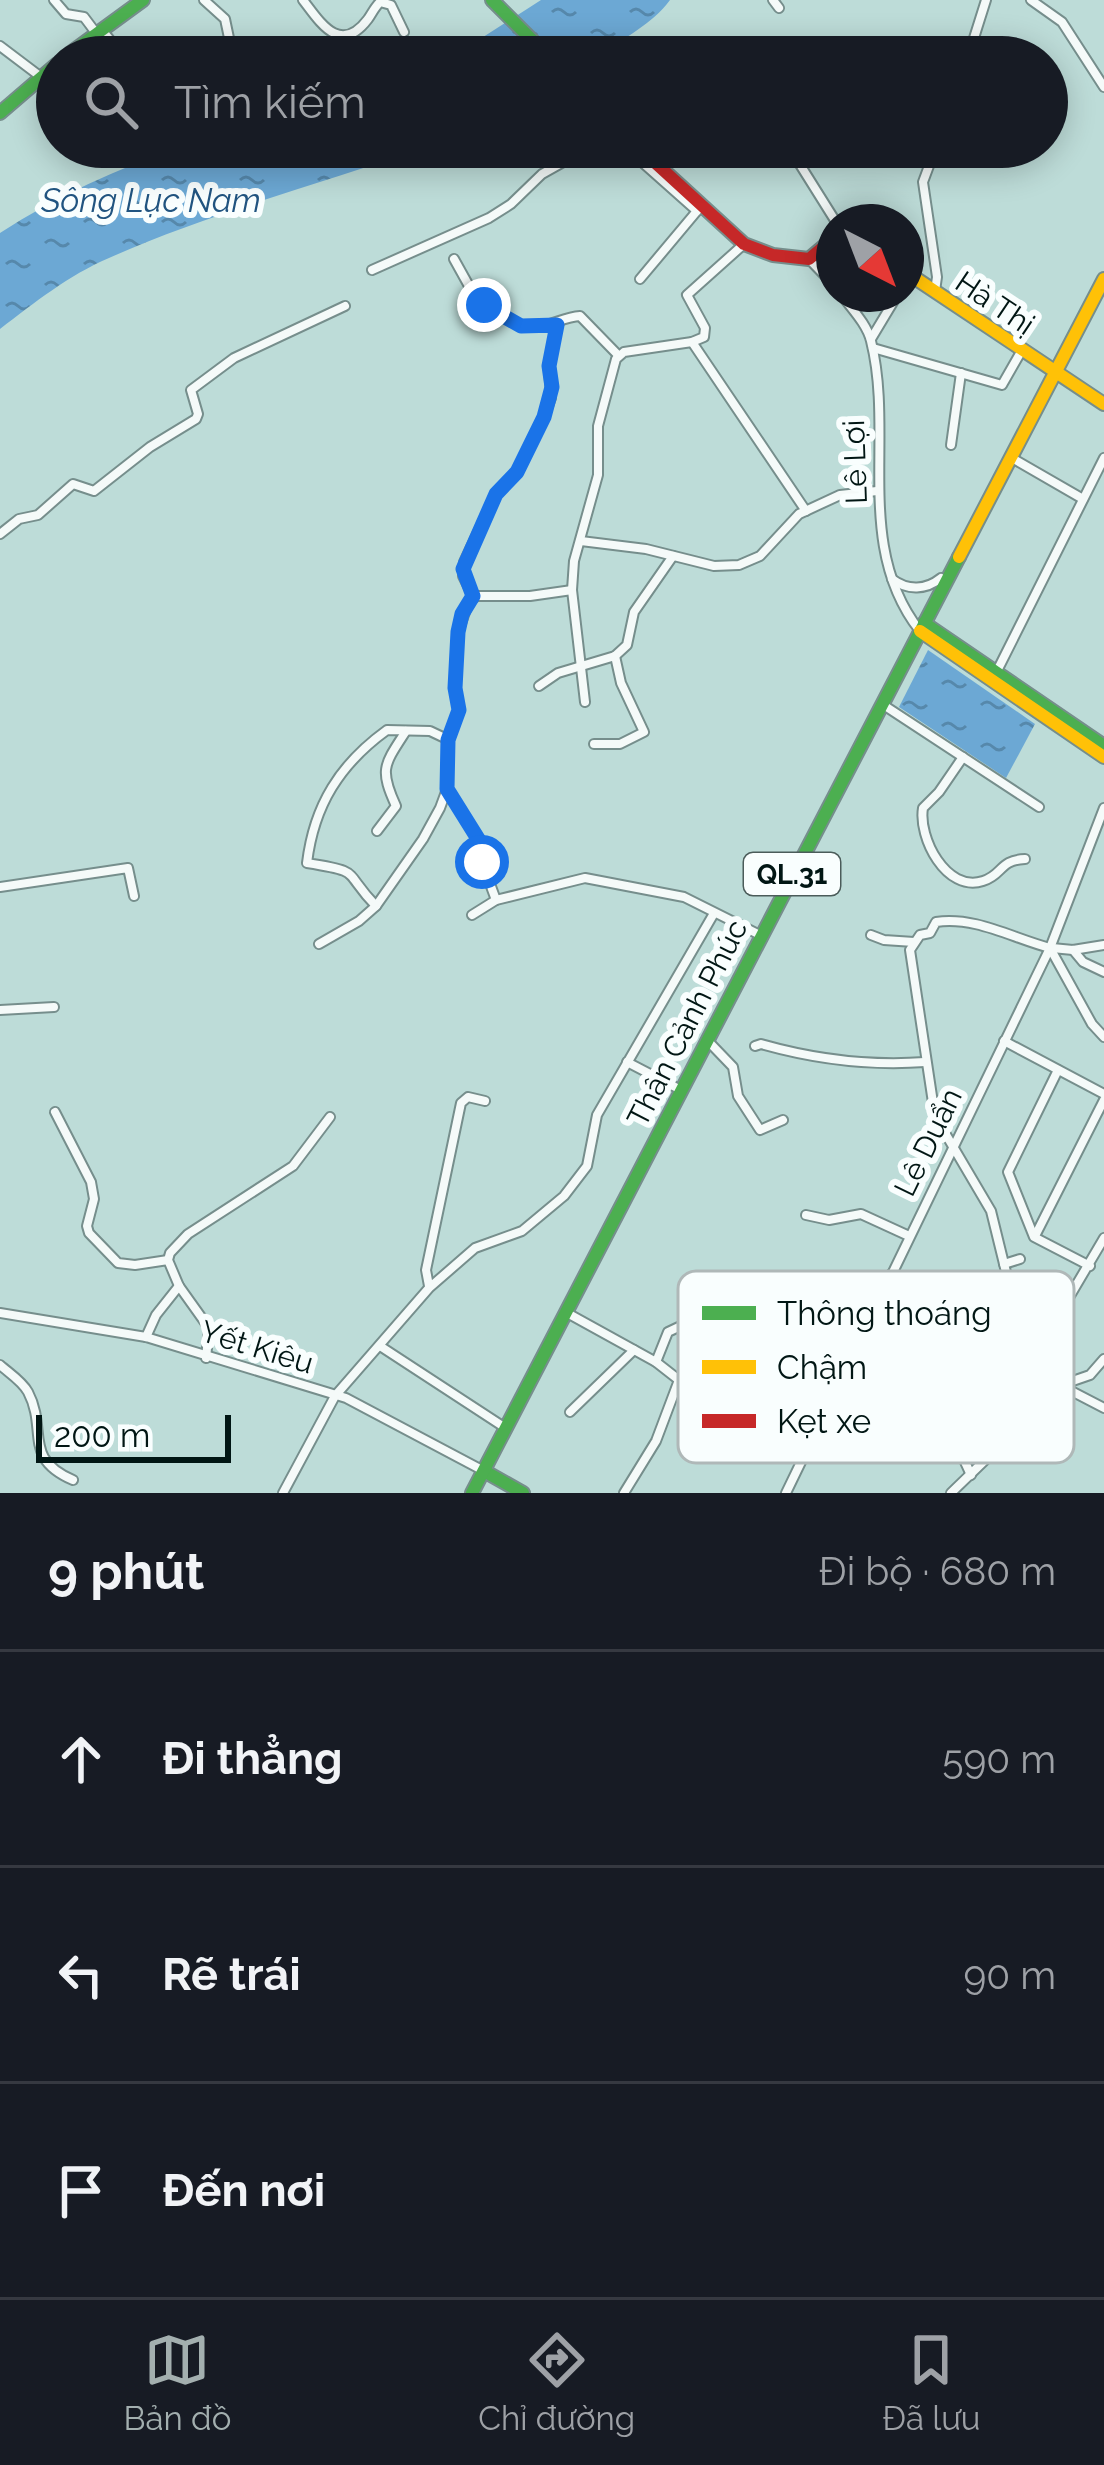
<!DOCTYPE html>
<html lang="vi">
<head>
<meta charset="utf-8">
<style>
  body { margin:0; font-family:Raleway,sans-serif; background:#20242c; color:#f1f3f6 }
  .compass { position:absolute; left:816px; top:204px; width:108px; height:108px; border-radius:50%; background:#171b24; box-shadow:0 6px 30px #0003; rotate:138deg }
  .scale { position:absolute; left:36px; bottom:30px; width:195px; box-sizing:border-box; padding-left:12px; border:6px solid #011614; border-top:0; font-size:33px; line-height:42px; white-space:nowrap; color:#011614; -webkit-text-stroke:9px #f9fefe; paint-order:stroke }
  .stop { position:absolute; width:36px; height:36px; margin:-27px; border:9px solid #1a73e8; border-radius:50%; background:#fff }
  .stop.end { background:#1a73e8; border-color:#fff; box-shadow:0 3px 12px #0008 }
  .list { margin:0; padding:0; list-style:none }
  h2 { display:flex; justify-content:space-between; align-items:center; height:156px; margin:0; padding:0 48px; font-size:51px }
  h2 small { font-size:39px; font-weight:400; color:#9ea1a6 }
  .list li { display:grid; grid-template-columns:78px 1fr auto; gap:36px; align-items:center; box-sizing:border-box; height:216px; padding:0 48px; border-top:3px solid #363941 }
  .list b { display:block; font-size:45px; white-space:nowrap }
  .list em { font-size:39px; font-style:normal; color:#9ea1a6 }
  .icon { flex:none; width:66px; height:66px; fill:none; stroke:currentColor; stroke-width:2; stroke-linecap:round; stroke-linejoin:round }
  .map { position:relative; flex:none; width:1104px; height:1493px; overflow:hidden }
  .search { position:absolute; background:#171b24; box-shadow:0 6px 30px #0003; left:36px; right:36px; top:36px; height:132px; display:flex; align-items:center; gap:30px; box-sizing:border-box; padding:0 42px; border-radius:66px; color:#9ea1a6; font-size:45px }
  .sheet { height:804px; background:#171b24 }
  nav { display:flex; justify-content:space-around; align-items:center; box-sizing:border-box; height:168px; border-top:3px solid #363941; background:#171b24; font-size:33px; color:#9ea1a6 }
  nav a { display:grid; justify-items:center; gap:6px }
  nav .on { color:#a3afaf }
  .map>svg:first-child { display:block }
  .water { fill:url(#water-ripples) }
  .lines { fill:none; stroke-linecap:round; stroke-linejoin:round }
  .street-casing { stroke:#768e8c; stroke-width:12 }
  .fast-casing { stroke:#768e8c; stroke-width:16 }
  .slow-casing { stroke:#768e8c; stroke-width:16 }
  .jam-casing { stroke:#768e8c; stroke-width:16 }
  .street { stroke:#f5faf9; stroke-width:8 }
  .fast { stroke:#4caf50; stroke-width:12 }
  .slow { stroke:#ffc107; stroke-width:12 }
  .jam { stroke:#c62828; stroke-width:12 }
  .route { stroke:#1a73e8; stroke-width:15 }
  .labels { text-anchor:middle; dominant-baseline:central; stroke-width:12; stroke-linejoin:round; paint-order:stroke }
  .shield { fill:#f9fefe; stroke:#4b5c5a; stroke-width:3 }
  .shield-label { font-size:27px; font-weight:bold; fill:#011614 }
  .street-label { font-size:30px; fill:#011614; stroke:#f9fefe }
  .water-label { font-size:33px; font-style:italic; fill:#215480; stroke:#f9fefe }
  .key { fill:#f9fefe; stroke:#afb8b8; stroke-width:3 }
  .key-label { font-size:33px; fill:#011614 }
</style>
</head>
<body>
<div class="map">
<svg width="1104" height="1493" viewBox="0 0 1104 1493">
  <defs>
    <pattern id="water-ripples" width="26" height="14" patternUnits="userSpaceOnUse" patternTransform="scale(3)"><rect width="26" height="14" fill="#6ca8d4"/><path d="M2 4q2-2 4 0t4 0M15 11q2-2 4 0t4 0" fill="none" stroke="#5688ab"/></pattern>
  </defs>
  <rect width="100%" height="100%" fill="#bddcd8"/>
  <!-- water -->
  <g class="water">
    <path d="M541 0H670C652 25 624 36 601 57H452Z"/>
    <path d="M182 147H426C321 184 212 212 109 258 69 275 34 303 0 329V233C57 196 118 168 182 147Z"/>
    <path d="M928 650 1035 724 1006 778 899 707Z"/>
  </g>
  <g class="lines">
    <!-- street casing -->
    <g class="street-casing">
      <g id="street">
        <path d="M54 0 66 14 84 17 96 33"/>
        <path d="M204 0 225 19 233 57"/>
        <path d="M303 0C320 22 340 56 368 19 372 13 375 7 380 2L391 5 404 32"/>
        <path d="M773 0 779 8"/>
        <path d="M1031 0 1062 22 1104 87"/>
        <path d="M102 30 124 57"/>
        <path d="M709 42 731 57"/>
        <path d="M0 46 41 77"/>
        <path d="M661 57 677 45 695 57"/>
        <path d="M968 57 986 0"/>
        <path d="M625 147 697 211"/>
        <path d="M789 147 836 222"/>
        <path d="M454 259 479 304C497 307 506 322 523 326 546 331 560 317 580 316L618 355"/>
        <path d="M809 259 834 285"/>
        <path d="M372 270 489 218 511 204 542 174 590 147"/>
        <path d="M640 279 702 205"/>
        <path d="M935 291 937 277 923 182 936 147"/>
        <path d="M841 294C851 308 867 324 871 341 895 437 853 546 920 631"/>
        <path d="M871 339 898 294"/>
        <path d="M692 342 806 511"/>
        <path d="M873 348 1002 385 1022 350"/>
        <path d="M951 445 961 373"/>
        <path d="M1012 458 1083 499"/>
        <path d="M0 534 19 519 38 515 73 484 94 491 150 447 196 419 198 414 191 390 234 358 345 306"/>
        <path d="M581 541 646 549 714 566 739 565 760 556 799 514 840 495 877 491"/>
        <path d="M892 579C908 591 926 590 941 578"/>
        <path d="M473 596 463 576 464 562 496 494 517 473 544 417 551 398 549 366 557 324"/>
        <path d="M994 677 1104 458"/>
        <path d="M539 686 558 673 615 656 627 645 634 612 673 556"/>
        <path d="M585 702 572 590 574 561 598 475V426L616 359 624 352 692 342 704 337 705 328 687 295 744 244"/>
        <path d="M885 706 1039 807"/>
        <path d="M594 744H620L644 732 621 683 615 656"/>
        <path d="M963 757 939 792 923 808C918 837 946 893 983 881 1003 875 999 860 1025 859"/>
        <path d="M447 789 480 842 482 862 496 900"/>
        <path d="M377 831 396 806C379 769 384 765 406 731"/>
        <path d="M0 887 128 868 134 896"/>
        <path d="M376 906C342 871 364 872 307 863 314 805 340 764 387 730L430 731 449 740"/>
        <path d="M472 915 496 900 585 878 684 897 760 935"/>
        <path d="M871 935 884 940 914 942"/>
        <path d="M319 944 359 921 376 906 423 839 440 808 447 789 449 740 459 710 455 689 458 632 469 601 477 596H530L572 590"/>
        <path d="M1052 948 1073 950 1104 945"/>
        <path d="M1073 950 1083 962 1104 972"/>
        <path d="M0 1010 54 1007"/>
        <path d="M1104 1037 1092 1024 1050 948C1012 938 975 916 936 922L930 933 920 935 910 950 935 1116 991 1211 1007 1276 1039 1342 1044 1372 1052 1381 1104 1408"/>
        <path d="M707 1040 733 1067 738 1096 760 1130 783 1120"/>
        <path d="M1004 1041 1104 1094"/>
        <path d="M755 1046 761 1044C814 1059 870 1066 925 1062"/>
        <path d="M627 1062 679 1089"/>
        <path d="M1058 1070 1008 1172 1034 1237 1090 1266"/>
        <path d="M55 1112 91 1182 94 1199 87 1226 89 1233 118 1263 135 1265 168 1260"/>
        <path d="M806 1215 829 1220 861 1214 909 1236"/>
        <path d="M1035 1236 1104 1100"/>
        <path d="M1004 1264 1020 1259"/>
        <path d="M891 1274 917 1295 933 1392 971 1475"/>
        <path d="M429 1286 426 1270 461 1103 468 1097 485 1101"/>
        <path d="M0 1313 146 1337 346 1398 482 1470"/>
        <path d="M569 1314 656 1362 679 1380 656 1441 624 1493"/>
        <path d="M146 1337 156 1315 179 1286"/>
        <path d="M1041 1345 1104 1238"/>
        <path d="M380 1346 504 1427"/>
        <path d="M206 1358 209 1328 179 1286 168 1260 170 1253 188 1234 293 1166 330 1117"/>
        <path d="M656 1362 668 1332 723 1306"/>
        <path d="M0 1365C9 1373 22 1381 28 1392 48 1430 22 1458 73 1480"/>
        <path d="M570 1412 634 1350"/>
        <path d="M818 1426 854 1440 921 1433 949 1425"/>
        <path d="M283 1493 335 1396 429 1288 475 1248 522 1231 564 1196 587 1166 597 1115 713 915"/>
        <path d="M786 1493 1050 948 1104 808"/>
        <path d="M951 1493 1010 1436 1049 1412 1061 1385 1090 1375 1104 1359"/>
      </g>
    </g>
    <!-- fast casing -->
    <g class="fast-casing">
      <g id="fast">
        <path d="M492 0 549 57"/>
        <path d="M65 57 143 0"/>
        <path d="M0 113 57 64"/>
        <path d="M924 623 1104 746"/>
        <path d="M484 1471 523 1493"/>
        <path d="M472 1493 959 557"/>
      </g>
    </g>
    <!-- slow casing -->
    <g class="slow-casing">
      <g id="slow">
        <path d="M906 272 1104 404"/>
        <path d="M959 557 1104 279"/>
        <path d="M920 631 1104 757"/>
      </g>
    </g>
    <!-- jam casing -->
    <g class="jam-casing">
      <path id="jam" d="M638 147 744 244 773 255 809 259 834 238"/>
    </g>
    <!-- street -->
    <use href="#street" class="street"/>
    <!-- fast -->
    <use href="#fast" class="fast"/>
    <!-- slow -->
    <use href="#slow" class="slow"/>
    <!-- jam -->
    <use href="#jam" class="jam"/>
  </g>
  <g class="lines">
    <!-- route -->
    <path class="route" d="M482 862 480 842 447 789 448 740 459 710 455 688 458 632 462 614 473 596 463 569 496 494 517 472 544 417 552 387 549 366 557 325 521 326 484 305"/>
  </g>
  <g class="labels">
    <!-- shield labels -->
    <rect class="shield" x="744" y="853" width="96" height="42" rx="9"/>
    <g class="shield-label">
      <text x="792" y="874">QL.31</text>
    </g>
    <!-- street labels -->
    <g class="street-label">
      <text transform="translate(995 303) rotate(34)">Hà Thị</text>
      <text transform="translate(855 462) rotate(-92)">Lê Lợi</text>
      <text transform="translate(687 1023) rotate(-63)">Thân Cảnh Phúc</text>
      <text transform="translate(928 1142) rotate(-64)">Lê Duẩn</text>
      <text transform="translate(257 1347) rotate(17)">Yết Kiêu</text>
    </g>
    <!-- water labels -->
    <g class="water-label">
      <text x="151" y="200">Sông Lục Nam</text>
    </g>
  </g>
  <!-- legend -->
  <rect x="678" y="1271" width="396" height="192" rx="18" class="key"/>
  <rect x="702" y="1306" width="54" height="14" fill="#4caf50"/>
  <rect x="702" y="1360" width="54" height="14" fill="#ffc107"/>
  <rect x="702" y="1414" width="54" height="14" fill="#c62828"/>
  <g class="key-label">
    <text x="777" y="1325">Thông thoáng</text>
    <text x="777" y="1379">Chậm</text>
    <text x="777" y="1433">Kẹt xe</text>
  </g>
</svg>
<svg class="compass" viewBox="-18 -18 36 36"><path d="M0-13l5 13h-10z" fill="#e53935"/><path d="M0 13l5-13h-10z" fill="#9ea1a6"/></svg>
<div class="scale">200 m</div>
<div class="stop" style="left:482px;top:862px"></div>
<div class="stop end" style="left:484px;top:305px"></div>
<div class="search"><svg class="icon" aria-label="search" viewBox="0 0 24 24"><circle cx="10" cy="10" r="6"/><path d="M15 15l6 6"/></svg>Tìm kiếm</div>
</div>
<section class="sheet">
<h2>9 phút<small>Đi bộ · 680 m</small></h2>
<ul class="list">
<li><svg class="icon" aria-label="ahead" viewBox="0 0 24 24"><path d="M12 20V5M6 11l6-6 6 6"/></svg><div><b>Đi thẳng</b></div><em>590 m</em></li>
<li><svg class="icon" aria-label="left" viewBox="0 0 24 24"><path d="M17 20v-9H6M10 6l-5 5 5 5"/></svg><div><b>Rẽ trái</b></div><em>90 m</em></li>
<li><svg class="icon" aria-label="arrive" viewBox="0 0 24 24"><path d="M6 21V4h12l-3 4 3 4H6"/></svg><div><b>Đến nơi</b></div></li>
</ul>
</section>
<nav>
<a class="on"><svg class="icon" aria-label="map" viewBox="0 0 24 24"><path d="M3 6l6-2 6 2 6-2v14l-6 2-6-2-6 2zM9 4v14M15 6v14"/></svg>Bản đồ</a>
<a><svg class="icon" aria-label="directions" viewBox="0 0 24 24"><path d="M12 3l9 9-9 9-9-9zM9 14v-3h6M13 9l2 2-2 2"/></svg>Chỉ đường</a>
<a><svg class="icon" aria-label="saved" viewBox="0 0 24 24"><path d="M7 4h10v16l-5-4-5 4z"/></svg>Đã lưu</a>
</nav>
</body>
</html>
